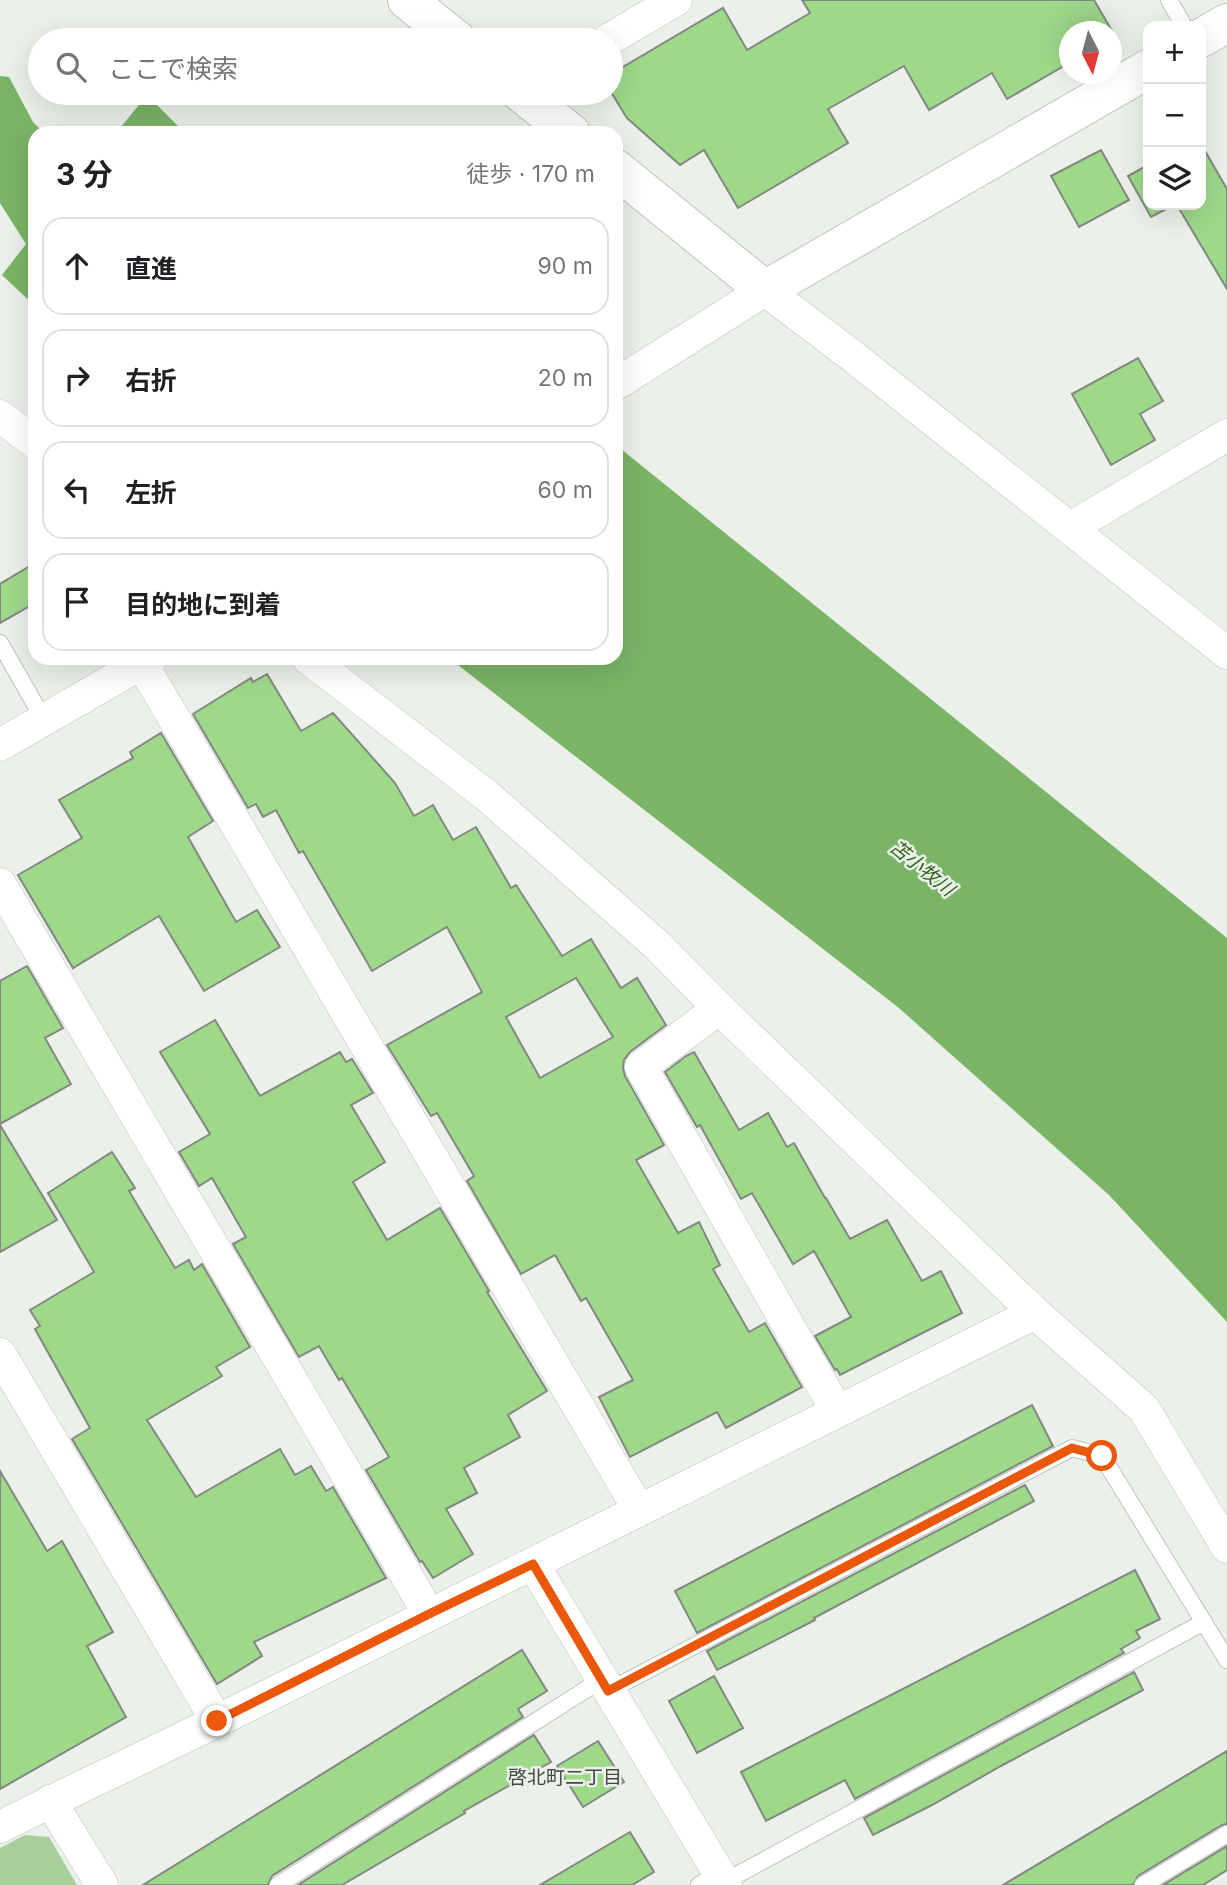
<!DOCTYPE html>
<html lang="ja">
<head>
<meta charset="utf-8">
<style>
  body { margin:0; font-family:Inter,"Noto Sans JP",sans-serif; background:#f2f2f2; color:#202124 }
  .controls { position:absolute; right:21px; top:21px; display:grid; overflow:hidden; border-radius:14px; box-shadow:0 7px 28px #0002 }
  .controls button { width:63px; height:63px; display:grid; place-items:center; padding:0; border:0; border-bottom:2px solid #e0e0e0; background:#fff; color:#202124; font:35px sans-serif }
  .compass { position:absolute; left:1059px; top:21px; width:63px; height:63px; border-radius:50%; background:#fff; box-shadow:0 7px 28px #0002; rotate:174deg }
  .stop { position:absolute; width:21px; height:21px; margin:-16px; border:5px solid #ea580c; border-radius:50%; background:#fff }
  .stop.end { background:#ea580c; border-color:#fff; box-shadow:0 2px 7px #0008 }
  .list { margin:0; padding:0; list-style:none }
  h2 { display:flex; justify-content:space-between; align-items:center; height:91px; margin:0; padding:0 28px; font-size:30px }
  h2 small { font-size:23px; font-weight:400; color:#757577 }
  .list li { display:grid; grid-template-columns:46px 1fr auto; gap:21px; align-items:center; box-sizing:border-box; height:98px; margin:0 14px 14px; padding:0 14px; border:2px solid #e0e0e0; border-radius:21px }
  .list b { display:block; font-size:26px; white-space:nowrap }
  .list em { font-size:23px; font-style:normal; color:#757577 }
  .icon { flex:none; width:38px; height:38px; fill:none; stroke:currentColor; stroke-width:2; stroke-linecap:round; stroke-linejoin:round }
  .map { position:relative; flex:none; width:1227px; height:1885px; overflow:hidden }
  .search { position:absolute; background:#fff; box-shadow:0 7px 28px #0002; left:28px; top:28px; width:595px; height:77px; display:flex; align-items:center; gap:18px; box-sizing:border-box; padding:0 24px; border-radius:38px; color:#757577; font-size:26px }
  .panel { position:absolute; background:#fff; box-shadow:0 7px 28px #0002; left:28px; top:126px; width:595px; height:539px; border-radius:21px }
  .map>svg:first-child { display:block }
  .green { fill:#a8cf9b }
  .water { fill:#7ab466 }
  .building { fill:#9ed98a; stroke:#838882; stroke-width:2; fill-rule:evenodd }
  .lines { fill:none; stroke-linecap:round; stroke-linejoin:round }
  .service-casing { stroke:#bfc5be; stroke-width:18 }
  .minor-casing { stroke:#bfc5be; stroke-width:33 }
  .tertiary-casing { stroke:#bfc5be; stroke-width:40 }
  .service { stroke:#fff; stroke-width:16 }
  .minor { stroke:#fff; stroke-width:32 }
  .tertiary { stroke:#fff; stroke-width:38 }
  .route { stroke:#ea580c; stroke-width:9 }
  .labels { text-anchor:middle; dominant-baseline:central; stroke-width:5; stroke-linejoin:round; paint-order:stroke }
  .water-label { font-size:19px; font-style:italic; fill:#2c6215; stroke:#ebf0e9 }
  .neighbourhood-label { font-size:19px; fill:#424741; stroke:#ebf0e9 }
</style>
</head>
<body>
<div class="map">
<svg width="1227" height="1885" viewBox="0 0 1227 1885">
  <rect width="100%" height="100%" fill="#ebf0e9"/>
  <!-- green -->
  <path class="green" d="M25 1835 49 1837 77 1885H0V1848Z"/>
  <!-- water -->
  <g class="water">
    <path d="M0 76 9 77 33 122 44 133H35V306L2 275 26 244 0 203Z"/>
    <path d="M147 95 185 133H116Z"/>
    <path d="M616 445 1227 938V1322L1109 1195 899 1008 449 658H616Z"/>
  </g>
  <!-- building -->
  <g class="building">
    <path d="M802 0H1094L1115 36 1111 38V32H1069V63L1007 99 992 73 929 110 904 66 828 109 848 143 738 208 704 150 680 165 627 118 611 92V74L723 8 747 50 810 13Z"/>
    <path d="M1201 144 1227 189V289L1177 205H1201Z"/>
    <path d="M1101 150 1129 200 1079 227 1051 176Z"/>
    <path d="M1148 165V205H1174L1151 217 1128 176Z"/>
    <path d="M1138 358 1163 401 1140 414 1155 440 1111 465 1072 394Z"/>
    <path d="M35 563V603L0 623V584Z"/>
    <path d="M267 674 301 731 333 713 395 783 414 816 433 805 453 840 476 827 511 888 516 885 562 956 591 939 621 988 637 978 666 1025 630 1052 624 1060 623 1068 625 1076 664 1145 636 1160 678 1233 699 1222 720 1265 713 1269 749 1332 765 1323 802 1387 726 1428 717 1412 630 1457 599 1397 633 1380 586 1298 581 1301 555 1255 521 1274 467 1181 474 1176 437 1113 431 1116 387 1045 482 992 447 927 372 971 303 851 299 853 276 810 263 817 256 804 248 808 193 714 251 678 253 682ZM576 978 613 1037 540 1078 506 1017Z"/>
    <path d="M161 733 213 821 188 837 236 922 257 910 280 947 204 991 159 916 73 968 18 875 82 838 59 800 133 758 130 752Z"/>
    <path d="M27 966 63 1028 45 1038 71 1084 0 1124V981Z"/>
    <path d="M215 1020 260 1096 340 1052 346 1062 352 1059 373 1093 351 1105 385 1162 353 1182 387 1240 440 1208 489 1291 487 1292 547 1391 508 1415 520 1437 464 1468 477 1493 446 1509 473 1554 433 1578 422 1561 420 1562 366 1470 389 1457 342 1378 339 1380 319 1346 299 1357 233 1244 246 1237 212 1178 199 1186 179 1152 210 1134 160 1052Z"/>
    <path d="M694 1052 739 1130 768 1113 787 1147 794 1143 825 1198H826L850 1239 887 1220 922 1281 941 1271 962 1313 840 1375 837 1369 835 1370 815 1336 851 1317 814 1251 793 1264 752 1193 741 1199 700 1125 697 1127 665 1072 686 1056Z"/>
    <path d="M0 1125 57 1220 0 1252Z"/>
    <path d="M112 1152 135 1188 129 1191 175 1268 189 1260 194 1270 202 1264 250 1347 216 1367 222 1376 147 1420 196 1497 280 1449 295 1475 311 1466 326 1491 333 1487 386 1578 254 1642 262 1656 217 1684 72 1439 90 1428 35 1329 40 1326 30 1310 94 1272 48 1193Z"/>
    <path d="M1032 1405 1053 1446 697 1633 675 1591Z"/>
    <path d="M0 1471 47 1551 62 1541 113 1632 87 1646 126 1717 0 1789Z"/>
    <path d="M1025 1485 1034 1501 814 1618 815 1620 717 1670 707 1651Z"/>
    <path d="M1135 1570 1160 1619 1136 1631 1140 1638 1121 1649 1124 1653 855 1799 845 1780 766 1821 741 1772Z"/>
    <path d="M522 1650 547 1691 518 1709 523 1717 272 1876 268 1885H143Z"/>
    <path d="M1134 1672 1143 1690 1001 1766 932 1805 873 1835 864 1818Z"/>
    <path d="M714 1676 743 1728 697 1753 669 1701Z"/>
    <path d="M534 1735 551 1762 464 1811 465 1813 342 1885H298Z"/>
    <path d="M598 1741 624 1782 583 1807 557 1766Z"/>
    <path d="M1227 1751V1824L1222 1825 1138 1876 1133 1885H1003Z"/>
    <path d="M630 1832 654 1872 632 1885H540Z"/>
    <path d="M1227 1846V1870L1203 1885H1163Z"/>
  </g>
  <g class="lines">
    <!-- service casing -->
    <g class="service-casing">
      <g id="service">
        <path d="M1169 0 1184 26"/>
        <path d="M0 643 44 720"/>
        <path d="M608 1691 1072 1448 1102 1456 1227 1660"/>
        <path d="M724 1882 1204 1622"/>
        <path d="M278 1885 601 1680"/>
        <path d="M699 1885 719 1873"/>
        <path d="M1143 1885 1227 1834"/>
      </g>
    </g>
    <!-- minor casing -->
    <g class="minor-casing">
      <g id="minor">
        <path d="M608 40 676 0"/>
        <path d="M616 384 765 290 851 355 1227 653"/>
        <path d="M0 416 35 443"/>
        <path d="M1070 528 1227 435"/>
        <path d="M308 658 486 795 657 945 719 1008 1035 1313 1144 1409 1227 1547"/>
        <path d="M142 664 639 1510"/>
        <path d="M0 745 151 658"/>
        <path d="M0 884 429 1614"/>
        <path d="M719 1008 641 1067 837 1411"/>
        <path d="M0 1354 217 1721"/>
        <path d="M533 1564 726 1885"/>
        <path d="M50 1801 102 1885"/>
        <path d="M0 1827C73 1790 147 1756 219 1720 491 1584 763 1448 1035 1313"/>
      </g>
    </g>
    <!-- tertiary casing -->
    <g class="tertiary-casing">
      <g id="tertiary">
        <path d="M407 0 457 40"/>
        <path d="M1201 38 1227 23"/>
        <path d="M521 93 571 133"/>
        <path d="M616 169 765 290 1148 69"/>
      </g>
    </g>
    <!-- service -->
    <use href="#service" class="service"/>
    <!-- minor -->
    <use href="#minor" class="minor"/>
    <!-- tertiary -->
    <use href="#tertiary" class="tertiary"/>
  </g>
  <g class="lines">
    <!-- route -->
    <path class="route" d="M217 1721 429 1614 533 1564 608 1691 1072 1448 1102 1456"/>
  </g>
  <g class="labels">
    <!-- water labels -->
    <g class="water-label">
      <text transform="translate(922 868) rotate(39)">苫小牧川</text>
    </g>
    <!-- neighbourhood labels -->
    <g class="neighbourhood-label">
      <text x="565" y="1777">啓北町二丁目</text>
    </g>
  </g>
</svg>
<div class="controls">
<button>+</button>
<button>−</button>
<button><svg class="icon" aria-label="layers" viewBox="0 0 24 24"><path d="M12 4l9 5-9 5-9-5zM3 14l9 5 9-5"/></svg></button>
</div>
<svg class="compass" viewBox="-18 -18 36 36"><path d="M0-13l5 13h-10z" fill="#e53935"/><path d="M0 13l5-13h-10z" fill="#757577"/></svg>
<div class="stop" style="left:1102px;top:1456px"></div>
<div class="stop end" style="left:217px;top:1721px"></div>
<div class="search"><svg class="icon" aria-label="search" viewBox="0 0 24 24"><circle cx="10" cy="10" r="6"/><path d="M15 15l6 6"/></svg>ここで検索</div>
<section class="panel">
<h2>3 分<small>徒歩 · 170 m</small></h2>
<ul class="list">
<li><svg class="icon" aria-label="ahead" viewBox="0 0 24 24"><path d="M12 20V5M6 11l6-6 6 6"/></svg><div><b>直進</b></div><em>90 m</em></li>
<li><svg class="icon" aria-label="right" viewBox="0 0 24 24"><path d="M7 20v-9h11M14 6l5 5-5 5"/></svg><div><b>右折</b></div><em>20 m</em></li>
<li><svg class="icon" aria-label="left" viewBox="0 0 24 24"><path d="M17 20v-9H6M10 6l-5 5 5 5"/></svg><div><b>左折</b></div><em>60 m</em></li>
<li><svg class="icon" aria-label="arrive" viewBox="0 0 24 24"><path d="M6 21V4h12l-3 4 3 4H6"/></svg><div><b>目的地に到着</b></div></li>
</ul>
</section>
</div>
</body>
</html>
